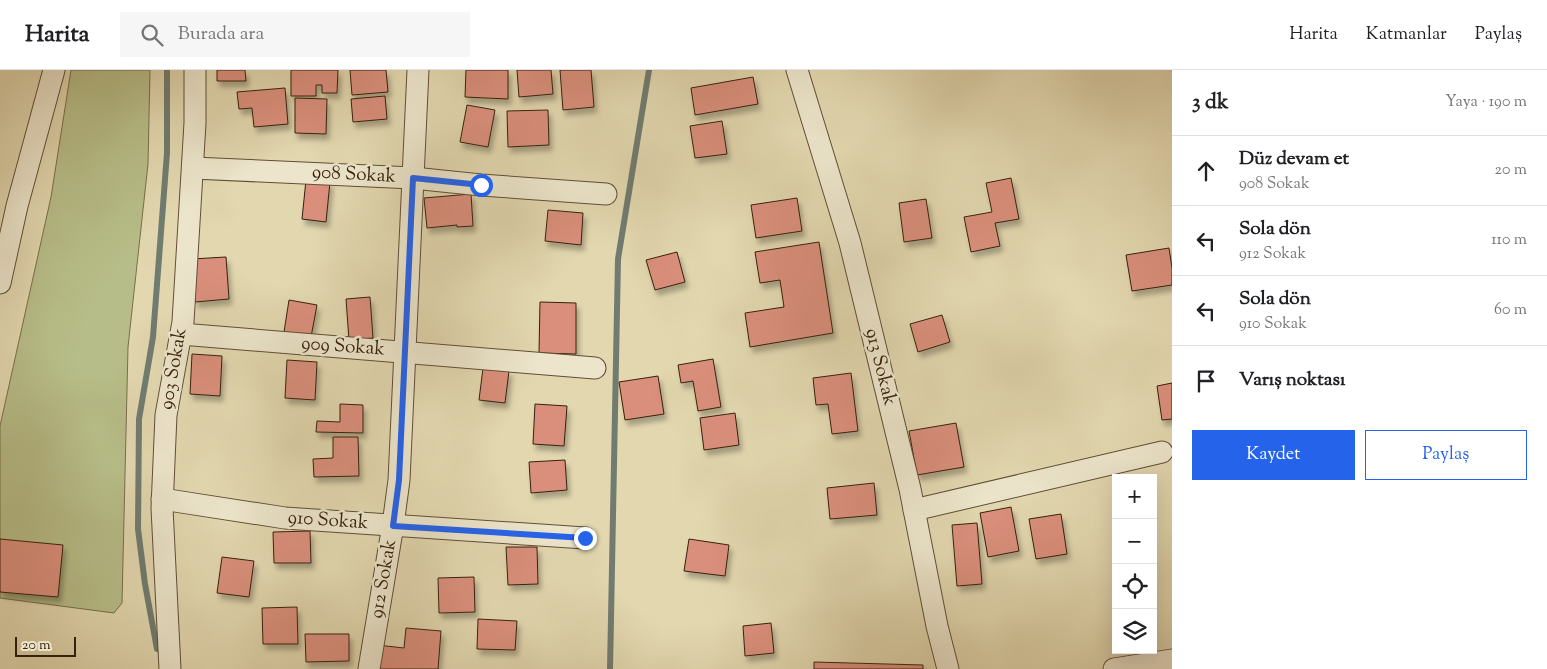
<!DOCTYPE html>
<html lang="tr">
<head>
<meta charset="utf-8">
<style>
  body { margin:0; font-family:"Sorts Mill Goudy",serif; background:#f6f6f6; color:#202124 }
  .controls { position:absolute; right:15px; bottom:15px; display:grid; overflow:hidden; border-radius:0px; box-shadow:0 5px 20px #0002 }
  .controls button { width:45px; height:45px; display:grid; place-items:center; padding:0; border:0; border-bottom:1px solid #e0e0e0; background:#fff; color:#202124; font:25px sans-serif }
  .scale { position:absolute; left:15px; bottom:12px; width:61px; box-sizing:border-box; padding-left:5px; border:2px solid #36210c; border-top:0; font-size:14px; line-height:18px; white-space:nowrap; color:#36210c; -webkit-text-stroke:4px #ece5cb; paint-order:stroke }
  .stop { position:absolute; width:15px; height:15px; margin:-11px; border:4px solid #2563eb; border-radius:50%; background:#fff }
  .stop.end { background:#2563eb; border-color:#fff; box-shadow:0 1px 5px #0008 }
  .list { margin:0; padding:0; list-style:none }
  h2 { display:flex; justify-content:space-between; align-items:center; height:65px; margin:0; padding:0 20px; font-size:21px }
  h2 small { font-size:16px; font-weight:400; color:#757577 }
  .list li { display:grid; grid-template-columns:32px 1fr auto; gap:15px; align-items:center; box-sizing:border-box; height:70px; padding:0 20px; border-top:1px solid #e0e0e0 }
  .list b { display:block; font-size:19px; white-space:nowrap }
  .list p { margin:0; font-size:16px; white-space:nowrap; color:#757577 }
  .list em { font-size:16px; font-style:normal; color:#757577 }
  .actions { display:flex; gap:10px; padding:15px 20px }
  .actions a { flex:1; padding:11px 0; border:1px solid #2563eb; border-radius:0px; text-align:center; font-size:18px; color:#2563eb }
  .actions .main { background:#2563eb; color:#fff }
  .icon { flex:none; width:28px; height:28px; fill:none; stroke:currentColor; stroke-width:2; stroke-linecap:round; stroke-linejoin:round }
  .map { position:relative; flex:none; width:1172px; height:599px; overflow:hidden }
  header { display:flex; align-items:center; gap:30px; box-sizing:border-box; height:70px; padding:0 25px; background:#fff; border-bottom:1px solid #e0e0e0 }
  header strong { font-size:24px }
  nav { display:flex; gap:28px; margin-inline-start:auto; font-size:18px }
  .search { width:350px; height:45px; background:#f6f6f6; display:flex; align-items:center; gap:12px; box-sizing:border-box; padding:0 18px; border-radius:0px; color:#757577; font-size:19px }
  main { display:flex }
  aside { flex:1; background:#fff }
  .map>svg:first-child { display:block }
  .park { fill:#b7bd88; stroke:#766f4a }
  .lines { fill:none; stroke-linecap:round; stroke-linejoin:round }
  .stream { stroke:#707c70; stroke-width:6 }
  .building { fill:#da8f7c; stroke:#36210c; filter:url(#shadow) }
  .street-casing { stroke:#614e35; stroke-width:23 }
  .street { stroke:#ece5cb; stroke-width:21 }
  .route { stroke:#2563eb; stroke-width:6 }
  .labels { text-anchor:middle; dominant-baseline:central; stroke-width:5; stroke-linejoin:round; paint-order:stroke }
  .street-label { font-size:19px; fill:#36210c; stroke:#ece5cb }
</style>
</head>
<body>
<header>
<strong>Harita</strong>
<div class="search"><svg class="icon" aria-label="search" viewBox="0 0 24 24"><circle cx="10" cy="10" r="6"/><path d="M15 15l6 6"/></svg>Burada ara</div>
<nav><a>Harita</a><a>Katmanlar</a><a>Paylaş</a></nav>
</header>
<main>
<div class="map">
<svg width="1172" height="599" viewBox="0 0 1172 599">
  <defs>
    <filter id="shadow"><feDropShadow dx="3" dy="5.5" stdDeviation="2.5" flood-color="#0004"/></filter>
  </defs>
  <rect width="100%" height="100%" fill="#e2d7af"/>
  <filter id="stains"><feTurbulence type="fractalNoise" baseFrequency=".004" numOctaves="4"/><feColorMatrix values="0 0 0 0 .2 0 0 0 0 .09 0 0 0 0 .02 0 0 0 .5 -.17"/></filter>
  <radialGradient id="worn" r=".72"><stop offset=".6" stop-color="#630" stop-opacity="0"/><stop offset="1" stop-color="#630" stop-opacity=".3"/></radialGradient>
  <!-- park -->
  <path class="park" d="M71 0H150L148 94 128 277 122 533 114 543 0 528V356L51 127Z"/>
  <g class="lines">
    <!-- stream -->
    <g class="stream">
      <path d="M157 579 145 514 138 459 139 349 153 267 167 83V0"/>
      <path d="M610 599 618 189 649 0"/>
    </g>
  </g>
  <!-- building -->
  <g class="building">
    <path d="M217 0H245L246 11H217Z"/>
    <path d="M291 0H338L337 23H322V15H316V26H291Z"/>
    <path d="M350 0H386L388 22 352 25Z"/>
    <path d="M466 0H508V29L465 27Z"/>
    <path d="M517 0H551L553 24 519 27Z"/>
    <path d="M560 0H591L594 37 563 40Z"/>
    <path d="M753 7 758 34 695 45 691 18Z"/>
    <path d="M285 18 288 54 254 57 252 38 239 39 237 22Z"/>
    <path d="M385 26 387 49 353 52 351 29Z"/>
    <path d="M295 28 327 29 326 64 295 63Z"/>
    <path d="M467 35 495 40 488 77 460 72Z"/>
    <path d="M548 40 549 75 508 77 507 41Z"/>
    <path d="M722 51 727 84 695 88 690 56Z"/>
    <path d="M1011 108 1019 149 995 153 1000 176 971 182 964 147 992 142 986 113Z"/>
    <path d="M306 110 330 112 326 152 302 149Z"/>
    <path d="M471 124 473 156 457 157V155L427 158 424 128Z"/>
    <path d="M797 128 802 161 756 168 751 135Z"/>
    <path d="M926 129 932 168 904 172 899 133Z"/>
    <path d="M548 140 583 143 581 175 545 171Z"/>
    <path d="M819 172 833 263 750 277 745 243 784 237 780 210 760 213 755 182Z"/>
    <path d="M1169 178 1172 198V215L1132 221 1126 185Z"/>
    <path d="M677 182 685 212 655 220 646 190Z"/>
    <path d="M226 187 229 229 195 232 192 189Z"/>
    <path d="M370 227 373 268 349 270 346 229Z"/>
    <path d="M289 230 317 235 311 267 284 262Z"/>
    <path d="M540 232 576 233V284L539 283Z"/>
    <path d="M942 245 950 272 918 282 910 254Z"/>
    <path d="M192 284 222 286 220 326 190 324Z"/>
    <path d="M713 289 721 337 698 341 693 311 681 313 678 295Z"/>
    <path d="M287 290 317 292 315 330 285 328Z"/>
    <path d="M483 298 509 301 505 333 479 330Z"/>
    <path d="M851 303 858 361 832 364 828 334 816 335 813 308Z"/>
    <path d="M658 306 664 344 625 350 619 312Z"/>
    <path d="M1172 313V349L1162 350 1157 316Z"/>
    <path d="M340 334 363 335V363L316 362 317 351 340 352Z"/>
    <path d="M535 334 567 336 564 376 533 374Z"/>
    <path d="M735 343 739 375 704 380 700 348Z"/>
    <path d="M956 353 964 397 917 405 909 361Z"/>
    <path d="M333 367H358L359 406 314 407 313 389 333 388Z"/>
    <path d="M565 390 567 420 531 423 529 392Z"/>
    <path d="M874 413 877 445 830 449 827 418Z"/>
    <path d="M1011 437 1019 481 988 487 980 443Z"/>
    <path d="M1061 444 1067 484 1036 489 1029 449Z"/>
    <path d="M977 453 982 514 957 516 952 455Z"/>
    <path d="M310 461 311 493H274L273 462Z"/>
    <path d="M0 469 63 475 58 527 0 522Z"/>
    <path d="M689 469 729 475 725 506 684 501Z"/>
    <path d="M506 477H537L538 514 508 515Z"/>
    <path d="M222 487 254 491 249 527 217 523Z"/>
    <path d="M474 507 475 542 439 543 438 508Z"/>
    <path d="M297 537 298 574H263L262 538Z"/>
    <path d="M478 549 517 551 515 580 477 579Z"/>
    <path d="M771 553 774 583 745 586 743 556Z"/>
    <path d="M406 558 441 561 438 599H375L377 575 404 578Z"/>
    <path d="M305 564H349V591L306 592Z"/>
    <path d="M814 592 923 595V599H814Z"/>
  </g>
  <g class="lines">
    <!-- street casing -->
    <g class="street-casing">
      <g id="street">
        <path d="M797 0 850 173 910 419 937 556 948 599"/>
        <path d="M193 98 413 108 481 115 606 124"/>
        <path d="M0 213 17 136 54 0"/>
        <path d="M181 264 595 298"/>
        <path d="M162 429 285 448 585 468"/>
        <path d="M914 440 1162 382"/>
        <path d="M170 599 162 438 166 345 183 252 195 53V0"/>
        <path d="M369 599 393 455 399 410 418 0"/>
        <path d="M1114 599 1172 590"/>
      </g>
    </g>
    <!-- street -->
    <use href="#street" class="street"/>
  </g>
  <g class="lines">
    <!-- route -->
    <path class="route" d="M481 115 413 108 399 410 393 456 585 468"/>
  </g>
  <g class="labels">
    <!-- street labels -->
    <g class="street-label">
      <text transform="translate(354 105) rotate(3)">908 Sokak</text>
      <text transform="translate(343 277) rotate(4)">909 Sokak</text>
      <text transform="translate(880 297) rotate(76)">913 Sokak</text>
      <text transform="translate(174 299) rotate(-80)">903 Sokak</text>
      <text transform="translate(328 451) rotate(4)">910 Sokak</text>
      <text transform="translate(384 509) rotate(-80)">912 Sokak</text>
    </g>
  </g>
  <rect width="100%" height="100%" filter="url(#stains)"/>
  <rect width="100%" height="100%" fill="url(#worn)"/>
</svg>
<div class="controls">
<button>+</button>
<button>−</button>
<button><svg class="icon" aria-label="locate" viewBox="0 0 24 24"><circle cx="12" cy="12" r="6"/><path d="M12 2v4M12 18v4M2 12h4M18 12h4"/></svg></button>
<button><svg class="icon" aria-label="layers" viewBox="0 0 24 24"><path d="M12 4l9 5-9 5-9-5zM3 14l9 5 9-5"/></svg></button>
</div>
<div class="scale">20 m</div>
<div class="stop" style="left:481px;top:115px"></div>
<div class="stop end" style="left:585px;top:468px"></div>
</div>
<aside>
<h2>3 dk<small>Yaya · 190 m</small></h2>
<ul class="list">
<li><svg class="icon" aria-label="ahead" viewBox="0 0 24 24"><path d="M12 20V5M6 11l6-6 6 6"/></svg><div><b>Düz devam et</b><p>908 Sokak</p></div><em>20 m</em></li>
<li><svg class="icon" aria-label="left" viewBox="0 0 24 24"><path d="M17 20v-9H6M10 6l-5 5 5 5"/></svg><div><b>Sola dön</b><p>912 Sokak</p></div><em>110 m</em></li>
<li><svg class="icon" aria-label="left" viewBox="0 0 24 24"><path d="M17 20v-9H6M10 6l-5 5 5 5"/></svg><div><b>Sola dön</b><p>910 Sokak</p></div><em>60 m</em></li>
<li><svg class="icon" aria-label="arrive" viewBox="0 0 24 24"><path d="M6 21V4h12l-3 4 3 4H6"/></svg><div><b>Varış noktası</b></div></li>
</ul>
<div class="actions"><a class="main">Kaydet</a><a>Paylaş</a></div>
</aside>
</main>
</body>
</html>
